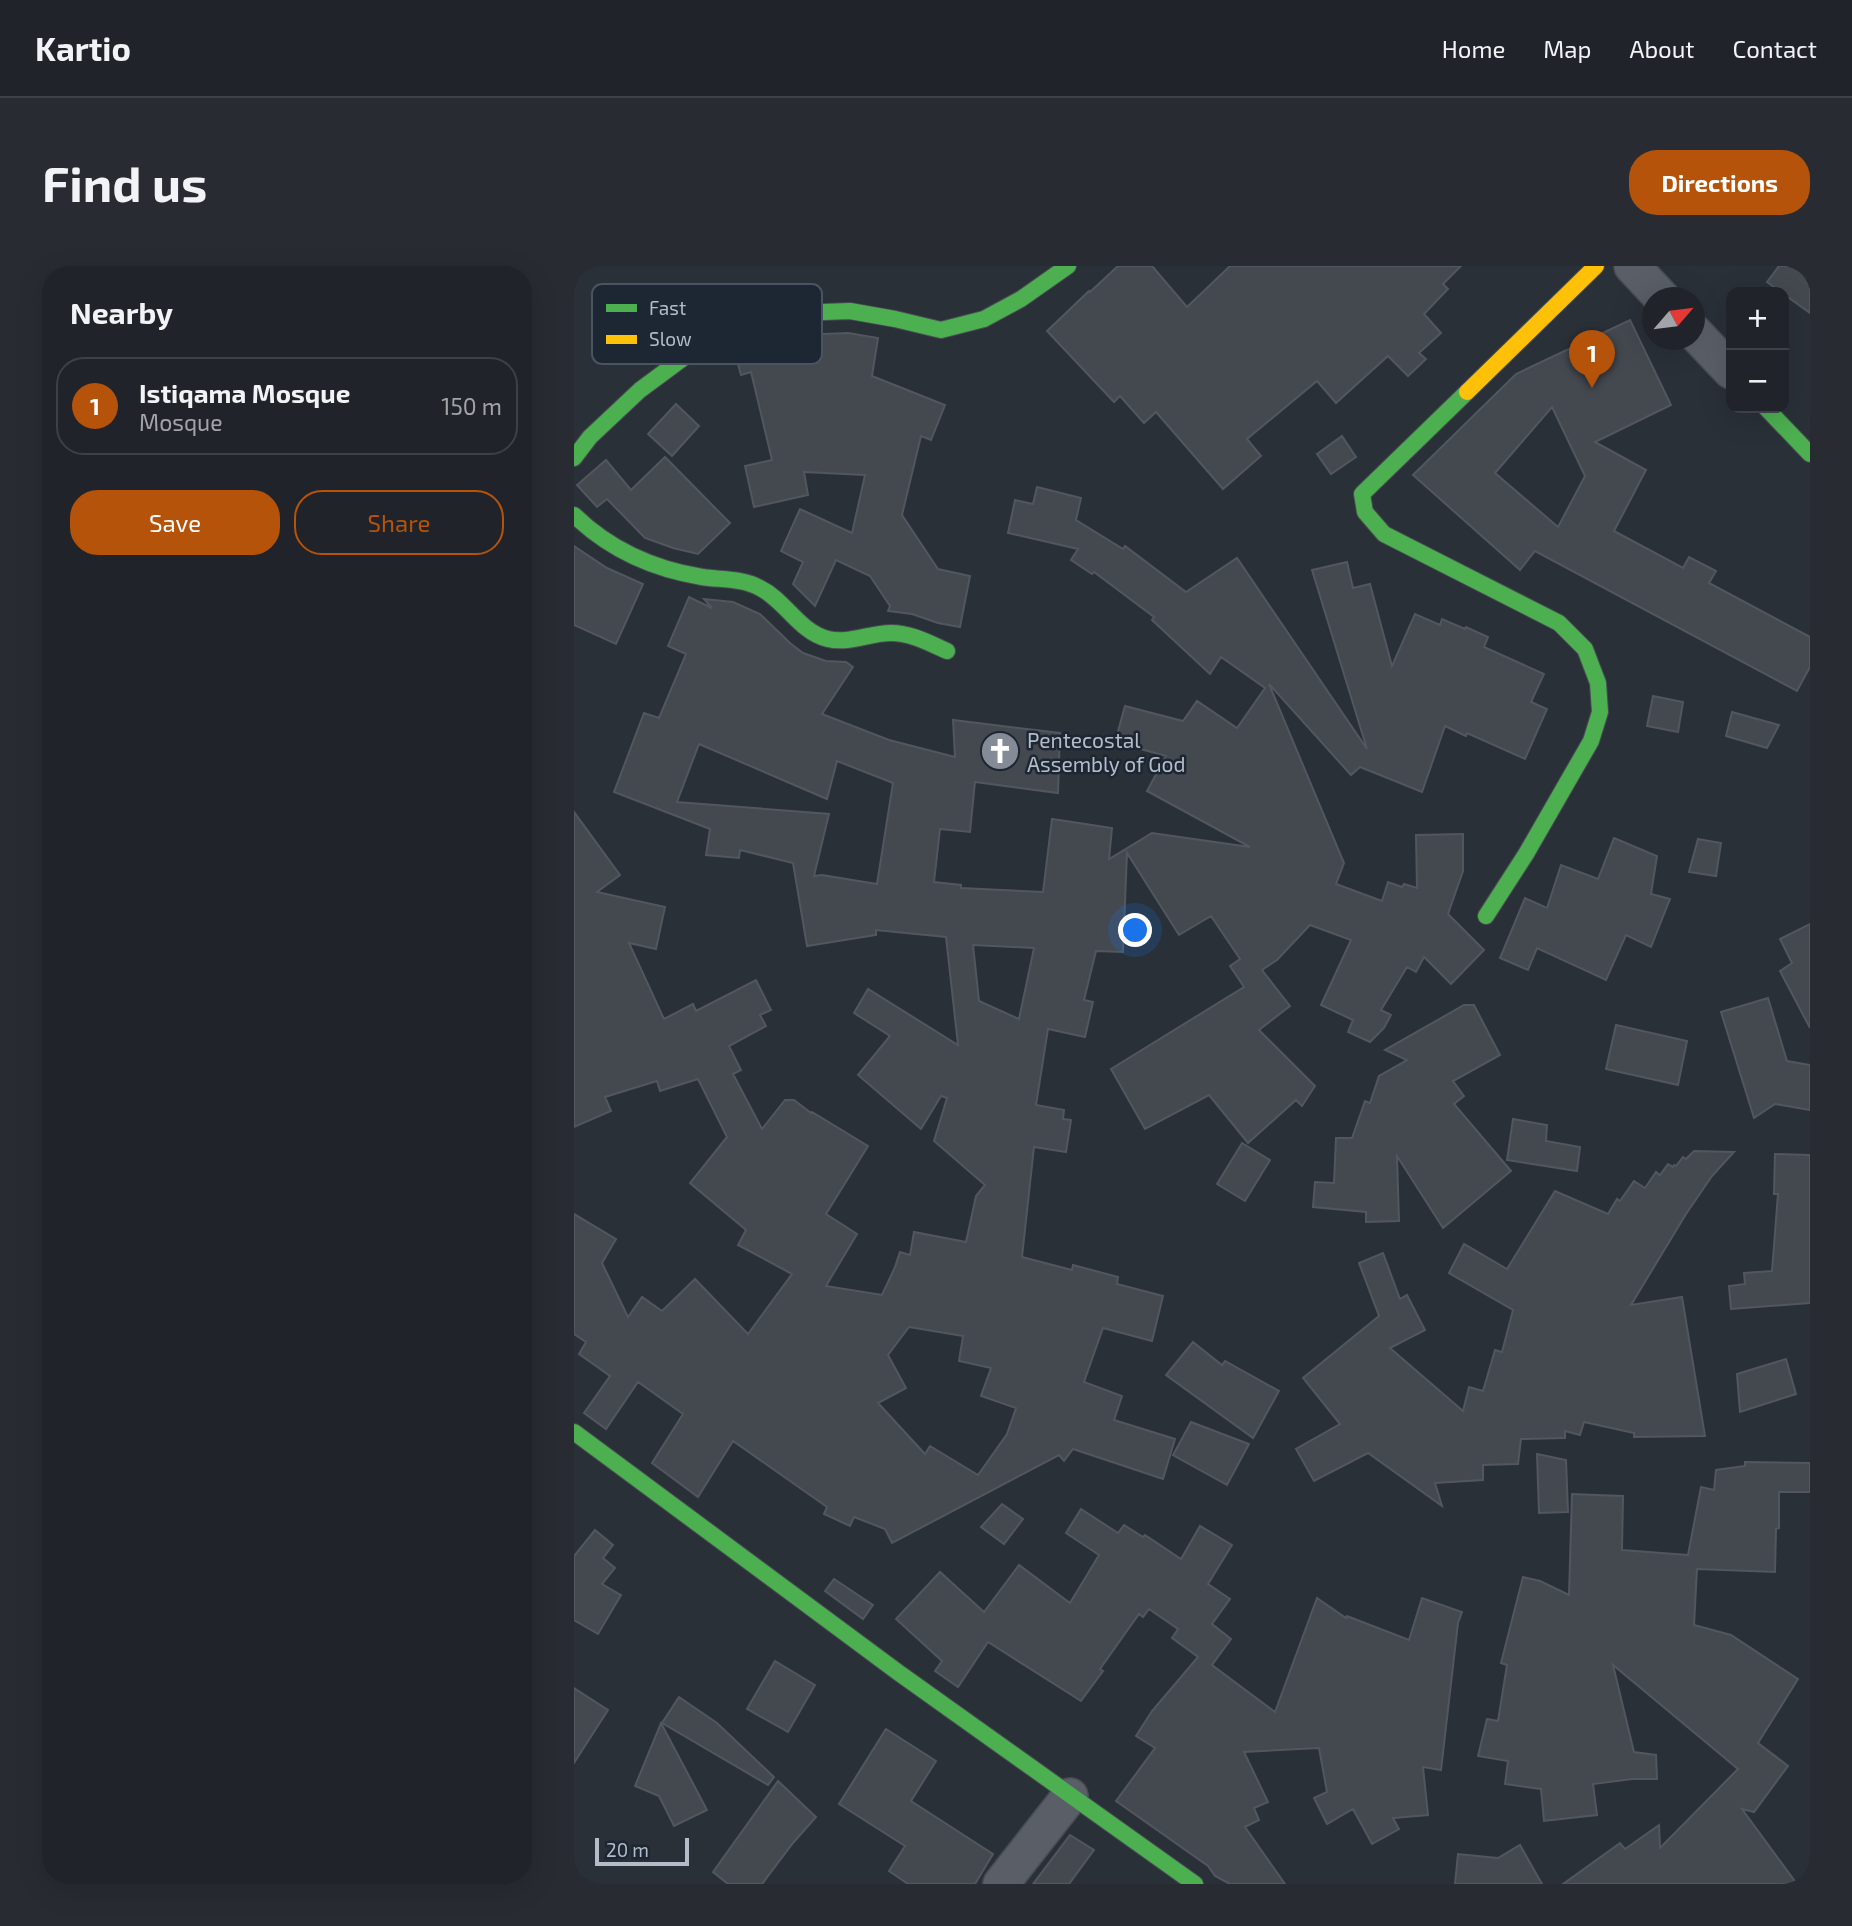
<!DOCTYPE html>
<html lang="en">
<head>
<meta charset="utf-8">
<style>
  body { margin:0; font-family:"Exo 2",sans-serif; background:#282c32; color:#f1f3f6 }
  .controls { position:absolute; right:21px; top:21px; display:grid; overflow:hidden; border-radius:14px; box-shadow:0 7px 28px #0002 }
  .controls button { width:63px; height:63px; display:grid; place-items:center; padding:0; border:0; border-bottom:2px solid #3d4147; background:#20242a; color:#f1f3f6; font:35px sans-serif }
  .compass { position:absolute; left:1068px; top:21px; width:63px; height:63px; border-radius:50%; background:#20242a; box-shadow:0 7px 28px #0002; rotate:62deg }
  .scale { position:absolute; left:21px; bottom:18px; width:94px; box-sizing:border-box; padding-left:7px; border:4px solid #b4bcc9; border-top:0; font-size:19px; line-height:24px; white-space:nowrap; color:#b4bcc9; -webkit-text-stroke:5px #1d2633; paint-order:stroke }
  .you { position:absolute; left:562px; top:665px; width:24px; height:24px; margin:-18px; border:5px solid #fff; border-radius:50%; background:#1a73e8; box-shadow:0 0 0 10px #1a73e833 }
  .badge { display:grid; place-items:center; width:46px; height:46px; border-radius:50%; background:#b45309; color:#fff; font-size:23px; font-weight:700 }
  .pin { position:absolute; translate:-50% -58px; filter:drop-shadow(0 2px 4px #0008) }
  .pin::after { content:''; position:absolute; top:37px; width:24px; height:21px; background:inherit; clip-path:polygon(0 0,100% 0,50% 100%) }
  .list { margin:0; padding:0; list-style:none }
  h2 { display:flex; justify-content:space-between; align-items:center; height:91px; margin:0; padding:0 28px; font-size:30px }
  h2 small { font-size:23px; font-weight:400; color:#a2a4a8 }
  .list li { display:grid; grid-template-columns:46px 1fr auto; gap:21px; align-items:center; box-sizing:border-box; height:98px; margin:0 14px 14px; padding:0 14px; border:2px solid #3d4147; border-radius:28px }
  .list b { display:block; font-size:26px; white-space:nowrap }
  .list p { margin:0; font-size:23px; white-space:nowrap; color:#a2a4a8 }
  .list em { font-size:23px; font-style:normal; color:#a2a4a8 }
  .actions { display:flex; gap:14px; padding:21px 28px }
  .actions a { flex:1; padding:16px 0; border:2px solid #b45309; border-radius:28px; text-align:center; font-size:24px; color:#b45309 }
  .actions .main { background:#b45309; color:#fff }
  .map { position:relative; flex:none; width:1236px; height:1618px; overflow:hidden; border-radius:28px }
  header { display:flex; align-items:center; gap:42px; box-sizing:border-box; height:98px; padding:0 35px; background:#20242a; border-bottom:2px solid #3d4147 }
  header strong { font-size:33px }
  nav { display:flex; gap:38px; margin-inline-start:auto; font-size:24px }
  .intro { display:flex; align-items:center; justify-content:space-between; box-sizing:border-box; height:168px; padding:0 42px }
  h1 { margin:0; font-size:49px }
  .button { padding:18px 32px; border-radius:28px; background:#b45309; color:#fff; font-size:24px; font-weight:700 }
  main { display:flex; gap:42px; padding:0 42px }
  aside { flex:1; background:#20242a; border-radius:28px; box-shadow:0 7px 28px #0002 }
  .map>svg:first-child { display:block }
  .building { fill:#444950; stroke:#52575f; stroke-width:2; fill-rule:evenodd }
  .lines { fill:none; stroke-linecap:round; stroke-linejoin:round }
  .street-casing { stroke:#484c53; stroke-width:38 }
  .fast-casing { stroke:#484c53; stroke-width:18 }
  .slow-casing { stroke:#484c53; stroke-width:18 }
  .street { stroke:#5a5e66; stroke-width:35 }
  .fast { stroke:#4caf50; stroke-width:16 }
  .slow { stroke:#ffc107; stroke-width:16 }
  .labels { text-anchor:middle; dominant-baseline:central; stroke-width:5; stroke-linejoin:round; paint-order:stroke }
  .poi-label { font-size:21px; fill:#b4bcc9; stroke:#1d2633; text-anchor:start }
  .key { fill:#1d2633; stroke:#4a5360; stroke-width:2 }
  .key-label { font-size:19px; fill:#b4bcc9 }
</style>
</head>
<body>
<header>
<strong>Kartio</strong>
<nav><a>Home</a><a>Map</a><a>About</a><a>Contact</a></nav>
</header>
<div class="intro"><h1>Find us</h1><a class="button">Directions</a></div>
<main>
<aside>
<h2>Nearby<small></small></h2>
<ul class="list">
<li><span class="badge">1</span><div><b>Istiqama Mosque</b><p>Mosque</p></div><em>150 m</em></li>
</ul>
<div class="actions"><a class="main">Save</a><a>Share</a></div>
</aside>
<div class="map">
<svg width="1236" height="1618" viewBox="0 0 1236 1618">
  <rect width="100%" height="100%" fill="#2a3038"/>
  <!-- building -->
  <g class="building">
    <path d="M544 0H578L613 41 656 0H887L869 18 874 23 850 48 867 67 845 87 852 93 834 110 814 90 762 137 743 115 673 173 687 190 649 223 582 146 570 157 546 130 540 136 473 65 515 25 516 26Z"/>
    <path d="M1205 0H1236V47L1193 16Z"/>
    <path d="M1056 54 1097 139 1021 176 1072 204 1040 265 1109 302 1115 291 1142 305 1135 317 1236 371V401L1223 425 961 285 946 304 839 209 942 108ZM978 141 1011 210 984 261 921 207Z"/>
    <path d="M274 67 304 72 298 110 371 139 357 174 347 170 328 249 364 303 396 310 386 361 364 357 338 348 314 345 316 340 296 310 262 294 241 340 219 318 229 296 207 285 226 243 278 267 291 209 230 206 234 229 180 241 171 200 198 194 177 106 167 109 161 87 170 83 226 69Z"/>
    <path d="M102 138 125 160 98 190 74 168Z"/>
    <path d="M768 170 782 191 757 208 743 188Z"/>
    <path d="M91 191 156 257 124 288 99 282 71 272 33 233 23 241 3 219 32 194 57 224Z"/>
    <path d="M463 221 507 232 502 254 549 283 551 280 612 326 663 292 793 483 738 304 773 296 779 322 796 318 818 400 841 348 866 359 868 353 891 363 892 361 914 371 910 381 970 408 957 436 973 443 951 493 893 467 892 470 871 460 848 526 786 501 777 509 695 418 770 597 762 618 808 635 814 616 828 621 830 618 843 622 842 569 889 568V605L874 648 910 684 877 718 850 691 842 706 833 701 807 744 817 749 810 762 796 776 774 766 779 754 747 739 777 674 736 659 703 694 688 704 716 740 685 764 741 820 728 840 722 834 674 877 635 829 571 863 537 803 670 721 656 700 666 693 637 650 605 669 553 587 549 686 522 685 510 734 519 736 511 771 474 763 462 839 490 844 489 853 497 854 492 886 460 881 448 991 498 1004 499 999 544 1011 543 1018 589 1030 578 1075 529 1062 510 1116 548 1130 540 1154 601 1173 589 1213 499 1183 490 1195 485 1189 318 1277 311 1263 280 1251 276 1260 250 1248 253 1241 159 1175 124 1231 78 1197 109 1148 64 1116 32 1163 10 1147 36 1110 5 1088 12 1076 0 1068V948L42 973 28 997 54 1051 68 1031 88 1045 121 1013 174 1068 218 1008 164 979 172 964 116 917 153 871 124 813 86 825 83 815 31 831 37 845 0 861V546L46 609 23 626 91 641 82 683 55 677 90 753 119 738 122 745 182 714 197 744 186 749 192 760 155 780 167 804 159 808 188 863 211 834H220L237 847 238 846 294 880 252 948 283 968 252 1020 308 1029 321 1001 326 986 336 989 340 966 392 976 402 930 411 919 360 875 373 832 367 830 347 863 284 809 316 770 280 747 294 723 384 779 372 671 302 664V669L233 680 219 597 166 584 165 592 132 589 136 563 40 526 70 447 85 452 112 388 94 380 115 331 138 342 130 333 159 336 186 348 216 377 229 387 252 395 272 396 279 401 248 448 315 474 381 491 379 454 486 467 484 527 401 516 396 566 366 563 360 616 387 619V622L469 626 478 553 538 562 535 593 578 567 676 581 573 525 592 490 541 476 551 440 609 455 623 435 663 462 691 422 647 391 636 408 578 354 580 351 520 306 518 308 497 294 504 283 434 267 441 234 459 238ZM125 478 253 533 263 495 319 517 303 618 248 609 240 610 255 548 103 536ZM399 679 460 682 445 753 405 735ZM335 1061 389 1070 385 1095 417 1102 407 1130 442 1142 433 1168 404 1209 356 1180 351 1188 304 1137 332 1122 314 1089Z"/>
    <path d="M0 280 33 302 69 318 42 378 0 359Z"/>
    <path d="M1079 430 1109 436 1104 466 1073 460Z"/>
    <path d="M1158 446 1205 459 1193 482 1152 470Z"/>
    <path d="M1040 572 1083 590 1077 628 1096 633 1077 681 1052 669 1032 714 963 682 954 704 926 692 951 632 973 642 987 599 1024 613Z"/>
    <path d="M1124 573 1147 577 1142 610 1115 606Z"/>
    <path d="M1236 658V762L1206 705 1218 697 1206 673Z"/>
    <path d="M1194 732 1213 795 1236 799V844L1201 838 1180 852 1147 746Z"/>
    <path d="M890 739H900L926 789 879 815 890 830 880 838 937 905 869 962 823 890 825 955 792 956V946L739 941 741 916 760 917 762 872H778L791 835 796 837 805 810 833 794 811 784Z"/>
    <path d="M1042 759 1113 775 1104 819 1032 803Z"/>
    <path d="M939 853 973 859 972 875 1006 881 1003 905 933 894Z"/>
    <path d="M668 877 696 894 671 935 643 918Z"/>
    <path d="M1120 885 1160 886 1138 910 1112 948 1057 1039 1108 1031 1131 1170 1060 1171V1167L1010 1156 1006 1169 991 1165V1172L947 1173 944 1198 909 1199V1214L861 1217 868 1240 794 1187 740 1215 722 1183 766 1158 729 1112 805 1050 785 997 809 987 826 1033 833 1029 851 1064 816 1082 889 1145 895 1121 909 1125 921 1084 928 1086 939 1044 875 1007 890 978 933 1003 981 925 1034 948 1043 933 1046 935 1060 915 1071 922 1082 906 1086 909 1094 898 1099 901 1100 899 1102 900 1109 891 1112 893Z"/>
    <path d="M1201 888 1236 889V1037L1157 1043 1155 1020 1171 1018 1170 1007 1198 1005 1204 928H1200Z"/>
    <path d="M619 1076 648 1099 651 1095 705 1125 679 1172 592 1109Z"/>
    <path d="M1212 1093 1222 1128 1166 1146 1163 1108Z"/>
    <path d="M617 1156 675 1178 653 1219 599 1189Z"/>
    <path d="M963 1188 992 1194 994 1246 965 1247Z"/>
    <path d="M1171 1196 1236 1197V1226H1205V1262L1202 1263 1201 1306 1123 1303 1120 1359 1157 1369 1224 1413 1184 1477 1214 1500 1180 1546 1168 1543 1223 1618H989L1046 1577 1051 1583 1085 1559 1086 1582 1164 1503 1039 1399 1060 1486 1082 1489 1083 1513H1058L1019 1518 1023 1549 970 1555 967 1523 931 1518 934 1495 904 1490 913 1453 924 1455 933 1399 927 1397 949 1311 966 1315 995 1329 998 1228 1049 1230 1048 1284 1114 1289 1127 1221 1140 1224 1142 1204 1171 1200Z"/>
    <path d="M428 1238 449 1253 430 1278 407 1261Z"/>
    <path d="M507 1243 544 1267 550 1259 569 1271 571 1269 607 1293 626 1260 658 1279 634 1318 656 1333 638 1358 657 1373 638 1399 701 1446 743 1332 772 1352 773 1350 835 1374 848 1332 888 1346 884 1357 867 1504 849 1501 854 1549 819 1552 825 1563 798 1578 779 1543 753 1558 740 1532 753 1526 745 1482 670 1486 694 1536 680 1542 685 1554 671 1561 711 1618H656L641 1610 634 1600 542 1535 581 1482 562 1470 578 1445 624 1391 598 1372 604 1363 575 1343 569 1351 565 1348 526 1403 529 1405 507 1435 414 1376 384 1421 361 1405 368 1395 322 1353 366 1306 410 1346 445 1299 496 1337 525 1289 492 1267Z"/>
    <path d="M21 1264 39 1279 29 1292 41 1302 28 1318 47 1329 24 1368 0 1354V1290Z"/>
    <path d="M260 1313 299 1339 289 1353 251 1325Z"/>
    <path d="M201 1395 241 1419 214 1466 173 1443Z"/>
    <path d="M0 1422 34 1444 0 1497Z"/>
    <path d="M105 1431 143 1457 200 1511 194 1519 88 1457Z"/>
    <path d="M87 1457 133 1544 100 1560 85 1530 61 1520Z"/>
    <path d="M312 1463 362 1495 337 1535 419 1588 401 1618H334L315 1605 331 1580 265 1538Z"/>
    <path d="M204 1515 242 1551 219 1577 188 1618H154L139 1606Z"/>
    <path d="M496 1569 520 1584 495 1618H459Z"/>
    <path d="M946 1579 968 1618H881L884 1588 924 1592Z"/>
  </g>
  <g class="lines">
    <!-- street casing -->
    <g class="street-casing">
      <g id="street">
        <path d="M1058 0 1088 32"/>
        <path d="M1120 66 1157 105"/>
        <path d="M427 1618 496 1530"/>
      </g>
    </g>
    <!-- fast casing -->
    <g class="fast-casing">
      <g id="fast">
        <path d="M893 126 788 228 791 246 810 268 985 357 1011 383 1024 417 1026 446 1017 475 952 588 912 650"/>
        <path d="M1192 142 1236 188"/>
        <path d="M0 192 16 171 66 124 112 90 162 62 223 47 276 45 321 53 367 64 410 53 447 33 494 0"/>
        <path d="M0 249C36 284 79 303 128 311 147 314 168 312 186 322 211 334 225 366 254 373 275 378 296 367 317 367 337 367 355 377 373 385"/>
        <path d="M0 1166 325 1407 621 1618"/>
      </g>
    </g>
    <!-- slow casing -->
    <g class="slow-casing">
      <path id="slow" d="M893 126 1022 0"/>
    </g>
    <!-- street -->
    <use href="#street" class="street"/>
    <!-- fast -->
    <use href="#fast" class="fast"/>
    <!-- slow -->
    <use href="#slow" class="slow"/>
  </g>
  <!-- icons -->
  <defs>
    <g id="church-disc" transform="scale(2.0125)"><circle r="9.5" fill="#848b96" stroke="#1d2633"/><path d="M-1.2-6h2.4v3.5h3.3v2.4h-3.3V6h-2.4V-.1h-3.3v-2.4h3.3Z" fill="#fff"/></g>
  </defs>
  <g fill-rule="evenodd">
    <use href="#church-disc" x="426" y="485"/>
  </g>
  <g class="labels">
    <!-- poi labels -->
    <g class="poi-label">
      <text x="453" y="473">Pentecostal<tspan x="453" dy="24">Assembly of God</tspan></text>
    </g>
  </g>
  <!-- legend -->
  <rect x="18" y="18" width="230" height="80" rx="10" class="key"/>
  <rect x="32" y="38" width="31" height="8" fill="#4caf50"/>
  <rect x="32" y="69" width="31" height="9" fill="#ffc107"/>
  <g class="key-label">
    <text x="75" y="49">Fast</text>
    <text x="75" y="80">Slow</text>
  </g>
</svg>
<div class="controls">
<button>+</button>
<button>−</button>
</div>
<svg class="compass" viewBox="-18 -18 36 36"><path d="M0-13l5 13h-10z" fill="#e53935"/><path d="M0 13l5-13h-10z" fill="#a2a4a8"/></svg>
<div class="scale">20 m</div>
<div class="you"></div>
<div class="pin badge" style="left:1018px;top:122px">1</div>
</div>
</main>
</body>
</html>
